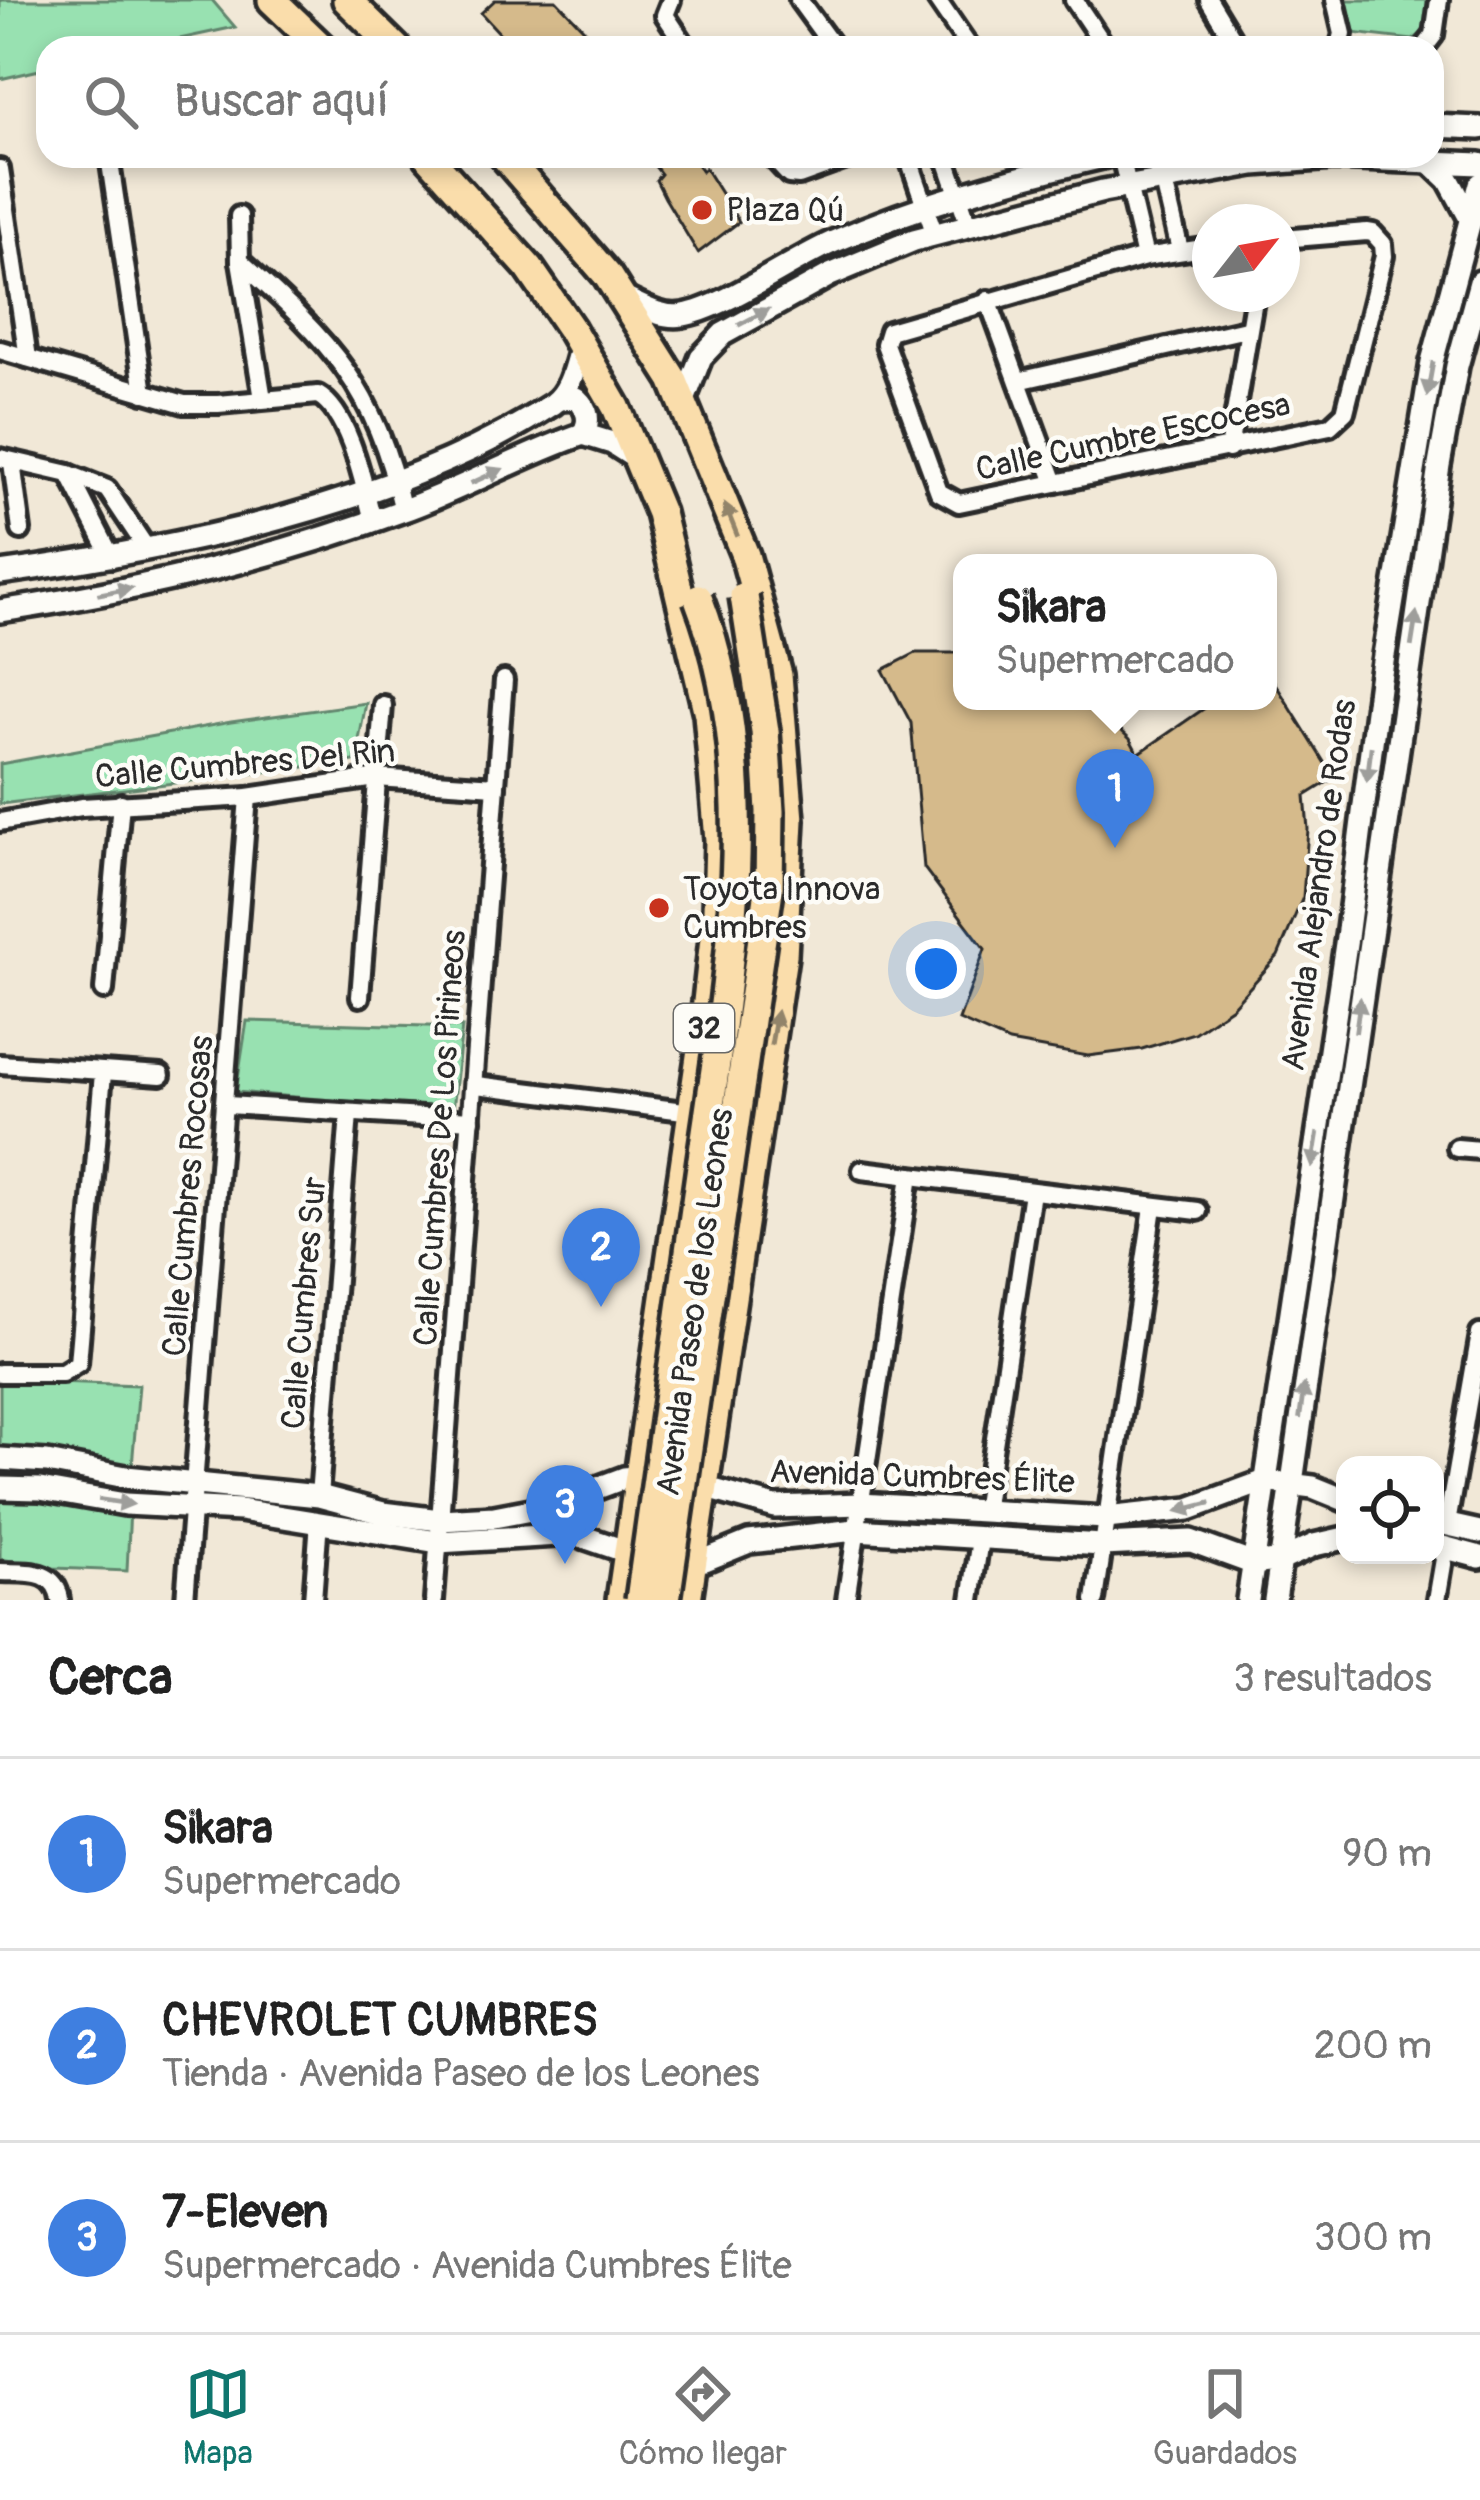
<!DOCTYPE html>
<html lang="es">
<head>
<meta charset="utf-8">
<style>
  body { margin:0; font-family:Pangolin,sans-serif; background:#f6f6f6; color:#222 }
  .controls { position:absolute; right:36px; bottom:36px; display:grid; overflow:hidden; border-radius:24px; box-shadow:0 6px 18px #0003 }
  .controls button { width:108px; height:108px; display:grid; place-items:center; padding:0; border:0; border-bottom:3px solid #e0e0e0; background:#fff; color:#222; font:60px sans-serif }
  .compass { position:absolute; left:1192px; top:204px; width:108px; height:108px; border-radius:50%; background:#fff; box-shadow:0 6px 18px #0003; rotate:59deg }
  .you { position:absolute; left:936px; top:969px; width:42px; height:42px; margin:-30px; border:9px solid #fff; border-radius:50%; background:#1a73e8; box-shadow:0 0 0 18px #1a73e833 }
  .badge { display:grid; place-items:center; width:78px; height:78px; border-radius:50%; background:#0f766e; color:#fff; font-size:39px; font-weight:700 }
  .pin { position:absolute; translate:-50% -99px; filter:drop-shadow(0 3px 6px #0008) }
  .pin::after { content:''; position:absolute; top:63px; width:42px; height:36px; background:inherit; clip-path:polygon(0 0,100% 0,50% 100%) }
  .popup { position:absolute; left:953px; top:554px; width:324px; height:156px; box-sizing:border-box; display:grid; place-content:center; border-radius:24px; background:#fff; filter:drop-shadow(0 3px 9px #0005); font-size:39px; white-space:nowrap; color:#767676 }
  .popup b { font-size:45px; color:#222 }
  .popup::after { content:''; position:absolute; left:50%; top:100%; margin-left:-24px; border:24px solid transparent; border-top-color:#fff }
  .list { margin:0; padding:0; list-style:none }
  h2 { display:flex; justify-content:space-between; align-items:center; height:156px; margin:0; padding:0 48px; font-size:51px }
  h2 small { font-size:39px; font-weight:400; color:#767676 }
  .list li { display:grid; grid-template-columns:78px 1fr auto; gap:36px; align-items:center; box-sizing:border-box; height:192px; padding:0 48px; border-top:3px solid #e0e0e0 }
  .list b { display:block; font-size:45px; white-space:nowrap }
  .list p { margin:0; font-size:39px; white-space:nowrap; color:#767676 }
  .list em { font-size:39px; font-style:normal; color:#767676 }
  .icon { flex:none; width:66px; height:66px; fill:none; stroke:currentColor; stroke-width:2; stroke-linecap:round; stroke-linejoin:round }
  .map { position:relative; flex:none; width:1480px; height:1600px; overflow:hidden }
  .search { position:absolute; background:#fff; box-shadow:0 6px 18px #0003; left:36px; right:36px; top:36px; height:132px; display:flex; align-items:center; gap:30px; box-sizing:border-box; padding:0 42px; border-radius:36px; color:#767676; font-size:45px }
  .sheet { height:732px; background:#fff }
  nav { display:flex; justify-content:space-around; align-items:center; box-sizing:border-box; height:168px; border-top:3px solid #e0e0e0; background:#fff; font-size:33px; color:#767676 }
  nav a { display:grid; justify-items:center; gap:6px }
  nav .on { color:#0f766e }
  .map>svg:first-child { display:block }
  .green { fill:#98e1b1; stroke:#62866e; stroke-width:3 }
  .building { fill:#d5ba8b; stroke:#2b2b2b; stroke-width:3 }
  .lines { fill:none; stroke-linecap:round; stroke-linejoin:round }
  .minor-casing { stroke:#2b2b2b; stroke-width:26 }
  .tertiary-casing { stroke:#2b2b2b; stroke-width:30 }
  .primary-casing { stroke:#2b2b2b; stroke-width:36 }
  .minor { stroke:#fdfcf7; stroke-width:16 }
  .tertiary { stroke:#fdfcf7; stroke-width:21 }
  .primary { stroke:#faddab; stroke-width:27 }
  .primary-bridge-casing { stroke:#2b2b2b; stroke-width:36; stroke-linecap:butt }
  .primary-bridge { stroke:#faddab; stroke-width:27 }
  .oneway { fill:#9e9e9b }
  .oneway2 { fill:#92846b }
  .poi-dot { fill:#c8321e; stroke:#fdfcf7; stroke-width:4.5 }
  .labels { text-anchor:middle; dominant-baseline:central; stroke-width:9; stroke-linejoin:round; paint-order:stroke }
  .shield { fill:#fdfcf7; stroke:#6a6a68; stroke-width:3 }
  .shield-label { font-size:30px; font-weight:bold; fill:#2b2b2b }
  .poi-label { font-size:33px; fill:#2b2b2b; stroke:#fdfcf7; text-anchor:start }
  .street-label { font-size:33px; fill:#2b2b2b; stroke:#fdfcf7 }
</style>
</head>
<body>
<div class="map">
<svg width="1480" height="1600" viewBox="0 0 1480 1600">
  <rect width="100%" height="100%" fill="#f1e8d7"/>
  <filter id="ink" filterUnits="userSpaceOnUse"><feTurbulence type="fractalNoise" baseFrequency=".00833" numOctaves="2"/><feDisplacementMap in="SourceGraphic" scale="24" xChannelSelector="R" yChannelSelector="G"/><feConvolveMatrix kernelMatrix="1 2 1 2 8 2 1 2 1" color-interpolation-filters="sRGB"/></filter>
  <g filter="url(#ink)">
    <!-- green -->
    <g class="green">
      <path d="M0 0H212L235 27 138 48H48V68L0 79Z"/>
      <path d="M1343 0H1429L1427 29 1413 40 1352 33Z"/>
      <path d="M366 703 355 761 0 804V764L231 722Z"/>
      <path d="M247 1021 462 1027 453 1110 236 1092Z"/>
      <path d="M0 1380 139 1385 132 1466 0 1449Z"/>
      <path d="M0 1493 130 1508 127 1571 54 1568 0 1559Z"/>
    </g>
    <!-- building -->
    <g class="building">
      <path d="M495 0H556L602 48H513L481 13Z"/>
      <path d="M647 156H691L702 171 705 168 739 222 698 253 665 198 656 180 661 174Z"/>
      <path d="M916 653H962V701H1090L1130 739 1138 754 1215 701H1268V672L1334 778 1305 796 1308 829 1303 897 1278 956 1232 1007 1194 1033 1142 1049 1088 1056 1009 1042 959 1020 985 949 924 868 911 723 883 670Z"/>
    </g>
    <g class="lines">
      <!-- minor casing -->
      <g class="minor-casing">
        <g id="minor">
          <path d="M671 0 665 15 687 48"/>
          <path d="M799 0 834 48"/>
          <path d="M937 0 970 48"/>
          <path d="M1074 0 1106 48"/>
          <path d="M1209 0 1238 48"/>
          <path d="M1335 0 1343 34 1339 48"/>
          <path d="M1424 48 1434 35 1439 0"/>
          <path d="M109 156 144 393"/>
          <path d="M771 156 789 175 799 176 855 156"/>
          <path d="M908 156 935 235"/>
          <path d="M945 156 969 226"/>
          <path d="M1121 156 1145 257"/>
          <path d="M1158 156 1180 250"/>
          <path d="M0 169 28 358"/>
          <path d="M239 216 240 261 263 399"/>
          <path d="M1210 247 1145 257 889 331 885 344 939 492 959 503 1330 426 1345 412 1384 256 1383 244 1373 233 1367 232 1282 239"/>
          <path d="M240 261C333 345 374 385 403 511"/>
          <path d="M988 300 1055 483"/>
          <path d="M0 350 184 404H218L318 395C350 413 364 486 373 521"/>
          <path d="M1018 381 1246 329"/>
          <path d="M1229 449 1255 294"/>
          <path d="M0 458 69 474 107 489 147 549"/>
          <path d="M12 462 21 530"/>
          <path d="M69 474 112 558"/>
          <path d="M0 822 82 807 248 797 376 778 496 786"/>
          <path d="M104 990 121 803"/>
          <path d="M360 997 383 705"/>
          <path d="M0 1064 161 1075"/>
          <path d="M476 1085 692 1112"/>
          <path d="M227 1105 471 1120"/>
          <path d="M1457 1148 1480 1150"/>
          <path d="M862 1170 1198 1211"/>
          <path d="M0 1373H62L78 1363 103 1073"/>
          <path d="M319 1496 349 1114"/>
          <path d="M984 1512 1032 1192"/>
          <path d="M1447 1524 1480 1334"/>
          <path d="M0 1572C26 1573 56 1568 60 1600"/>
          <path d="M185 1600 248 797"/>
          <path d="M313 1600 319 1521"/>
          <path d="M434 1600 504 680"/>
          <path d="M846 1600 910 1176"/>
          <path d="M971 1600 980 1539"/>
          <path d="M1095 1600 1153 1207"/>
          <path d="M1437 1600 1446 1547"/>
        </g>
      </g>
      <!-- tertiary casing -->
      <g class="tertiary-casing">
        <g id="tertiary">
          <path d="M1432 126 1480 128"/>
          <path d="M1429 161 1449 180 1471 220"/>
          <path d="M622 297C641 306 662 319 683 315 722 309 792 260 833 242 922 203 1013 178 1107 156"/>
          <path d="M561 399 576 398C588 409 591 420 583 434"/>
          <path d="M683 403 701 357 723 334 830 275 914 240 1103 191 1254 164 1334 158 1480 164"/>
          <path d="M0 573C180 548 399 504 553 404 571 391 575 365 581 345"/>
          <path d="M0 611C137 591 274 558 404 510 465 488 522 455 583 434L612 443 640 461"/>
          <path d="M0 1459 47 1462 126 1477 319 1496 383 1513 440 1520 494 1517 547 1507 624 1478 653 1475"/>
          <path d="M689 1483 775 1507 860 1504 1106 1518 1189 1509 1265 1481 1313 1487 1345 1500"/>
          <path d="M0 1488 40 1489 125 1504 240 1510 438 1542 575 1534 639 1556"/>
          <path d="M1435 1522 1480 1532"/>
          <path d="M1435 1545 1480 1557"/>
          <path d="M681 1563 705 1560 749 1542 855 1530 1102 1545 1191 1541 1254 1564 1281 1560 1314 1545 1345 1538"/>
          <path d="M1248 1600 1348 930 1380 680 1416 459 1432 362 1480 184"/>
          <path d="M1275 1600 1439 465 1457 366 1480 282"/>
        </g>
      </g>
      <!-- primary casing -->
      <g class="primary-casing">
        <g id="primary">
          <path d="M272 0 322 48"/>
          <path d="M347 0 396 48"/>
          <path d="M428 156 529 268 571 329 616 407 660 513 708 714 719 840 717 911 704 1029 621 1600"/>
          <path d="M504 156 607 275 673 379 745 555 778 675 790 820 783 956 687 1600"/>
        </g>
      </g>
      <!-- minor -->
      <use href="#minor" class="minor"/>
      <!-- tertiary -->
      <use href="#tertiary" class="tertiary"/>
      <!-- primary -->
      <use href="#primary" class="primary"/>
      <!-- primary-bridge casing -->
      <g class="primary-bridge-casing">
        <g id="primary-bridge">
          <path d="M640 1600C660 1455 681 1311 701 1166 727 984 767 776 698 598"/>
          <path d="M666 1600 769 890 770 811 765 731 744 596"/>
        </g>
      </g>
      <!-- primary-bridge -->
      <use href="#primary-bridge" class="primary-bridge"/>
    </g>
    <!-- one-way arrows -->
    <defs><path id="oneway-solid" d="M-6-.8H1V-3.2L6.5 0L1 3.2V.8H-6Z" transform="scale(3)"/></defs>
    <g class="oneway">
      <use href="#oneway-solid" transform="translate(754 317) rotate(-28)"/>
      <use href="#oneway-solid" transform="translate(1430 379) rotate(100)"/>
      <use href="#oneway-solid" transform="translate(487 476) rotate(-24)"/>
      <use href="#oneway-solid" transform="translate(115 591) rotate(-11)"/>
      <use href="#oneway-solid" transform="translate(1414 629) rotate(-81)"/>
      <use href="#oneway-solid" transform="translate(1369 764) rotate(97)"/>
      <use href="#oneway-solid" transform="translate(1358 1015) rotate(-82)"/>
      <use href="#oneway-solid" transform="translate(1315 1150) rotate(99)"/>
      <use href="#oneway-solid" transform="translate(1302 1401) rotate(-82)"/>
      <use href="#oneway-solid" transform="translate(116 1502) rotate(8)"/>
      <use href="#oneway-solid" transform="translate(1194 1507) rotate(166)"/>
    </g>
    <g class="oneway2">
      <use href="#oneway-solid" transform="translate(731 520) rotate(-112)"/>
      <use href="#oneway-solid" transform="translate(774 1028) rotate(-80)"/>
    </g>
  </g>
  <!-- markers -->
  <g class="poi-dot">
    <circle cx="702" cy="210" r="12"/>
    <circle cx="659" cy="908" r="12"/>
  </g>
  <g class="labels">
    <!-- shield labels -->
    <rect class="shield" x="674" y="1004" width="60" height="48" rx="9"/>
    <g class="shield-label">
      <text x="704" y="1028">32</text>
    </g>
    <!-- poi labels -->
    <g class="poi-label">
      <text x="726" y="210">Plaza Qú</text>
      <text x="683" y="889">Toyota Innova<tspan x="683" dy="38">Cumbres</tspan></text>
    </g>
    <!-- street labels -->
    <g class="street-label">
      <text transform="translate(1133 437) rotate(-12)">Calle Cumbre Escocesa</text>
      <text transform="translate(245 764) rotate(-5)">Calle Cumbres Del Rin</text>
      <text transform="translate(1319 885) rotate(-82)">Avenida Alejandro de Rodas</text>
      <text transform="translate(440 1138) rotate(-86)">Calle Cumbres De Los Pirineos</text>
      <text transform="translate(188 1196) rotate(-85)">Calle Cumbres Rocosas</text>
      <text transform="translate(695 1302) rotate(-82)">Avenida Paseo de los Leones</text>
      <text transform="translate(304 1303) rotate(-85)">Calle Cumbres Sur</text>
      <text transform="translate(922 1477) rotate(2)">Avenida Cumbres Élite</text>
    </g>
  </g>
</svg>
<div class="controls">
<button><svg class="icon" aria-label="locate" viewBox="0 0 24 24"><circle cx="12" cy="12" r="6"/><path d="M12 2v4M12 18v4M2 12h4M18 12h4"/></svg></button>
</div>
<svg class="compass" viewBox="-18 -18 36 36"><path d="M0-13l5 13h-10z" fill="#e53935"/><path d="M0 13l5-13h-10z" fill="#767676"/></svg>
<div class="you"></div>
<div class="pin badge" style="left:1115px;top:848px;background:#3f7fe0">1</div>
<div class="popup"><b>Sikara</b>Supermercado</div>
<div class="pin badge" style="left:601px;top:1307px;background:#3f7fe0">2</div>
<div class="pin badge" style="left:565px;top:1564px;background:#3f7fe0">3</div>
<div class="search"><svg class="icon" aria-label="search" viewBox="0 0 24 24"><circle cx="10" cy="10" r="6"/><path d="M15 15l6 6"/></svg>Buscar aquí</div>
</div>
<section class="sheet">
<h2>Cerca<small>3 resultados</small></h2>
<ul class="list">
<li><span class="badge" style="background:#3f7fe0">1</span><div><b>Sikara</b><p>Supermercado</p></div><em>90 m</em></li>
<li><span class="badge" style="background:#3f7fe0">2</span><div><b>CHEVROLET CUMBRES</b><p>Tienda · Avenida Paseo de los Leones</p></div><em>200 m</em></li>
<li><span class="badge" style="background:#3f7fe0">3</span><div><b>7-Eleven</b><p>Supermercado · Avenida Cumbres Élite</p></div><em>300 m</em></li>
</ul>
</section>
<nav>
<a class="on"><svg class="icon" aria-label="map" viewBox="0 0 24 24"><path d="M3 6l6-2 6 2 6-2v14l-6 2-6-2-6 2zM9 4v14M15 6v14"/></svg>Mapa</a>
<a><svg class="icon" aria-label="directions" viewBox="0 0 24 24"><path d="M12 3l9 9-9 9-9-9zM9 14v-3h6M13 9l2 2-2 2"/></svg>Cómo llegar</a>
<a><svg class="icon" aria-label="saved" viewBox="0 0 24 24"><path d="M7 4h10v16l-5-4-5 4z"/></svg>Guardados</a>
</nav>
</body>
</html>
